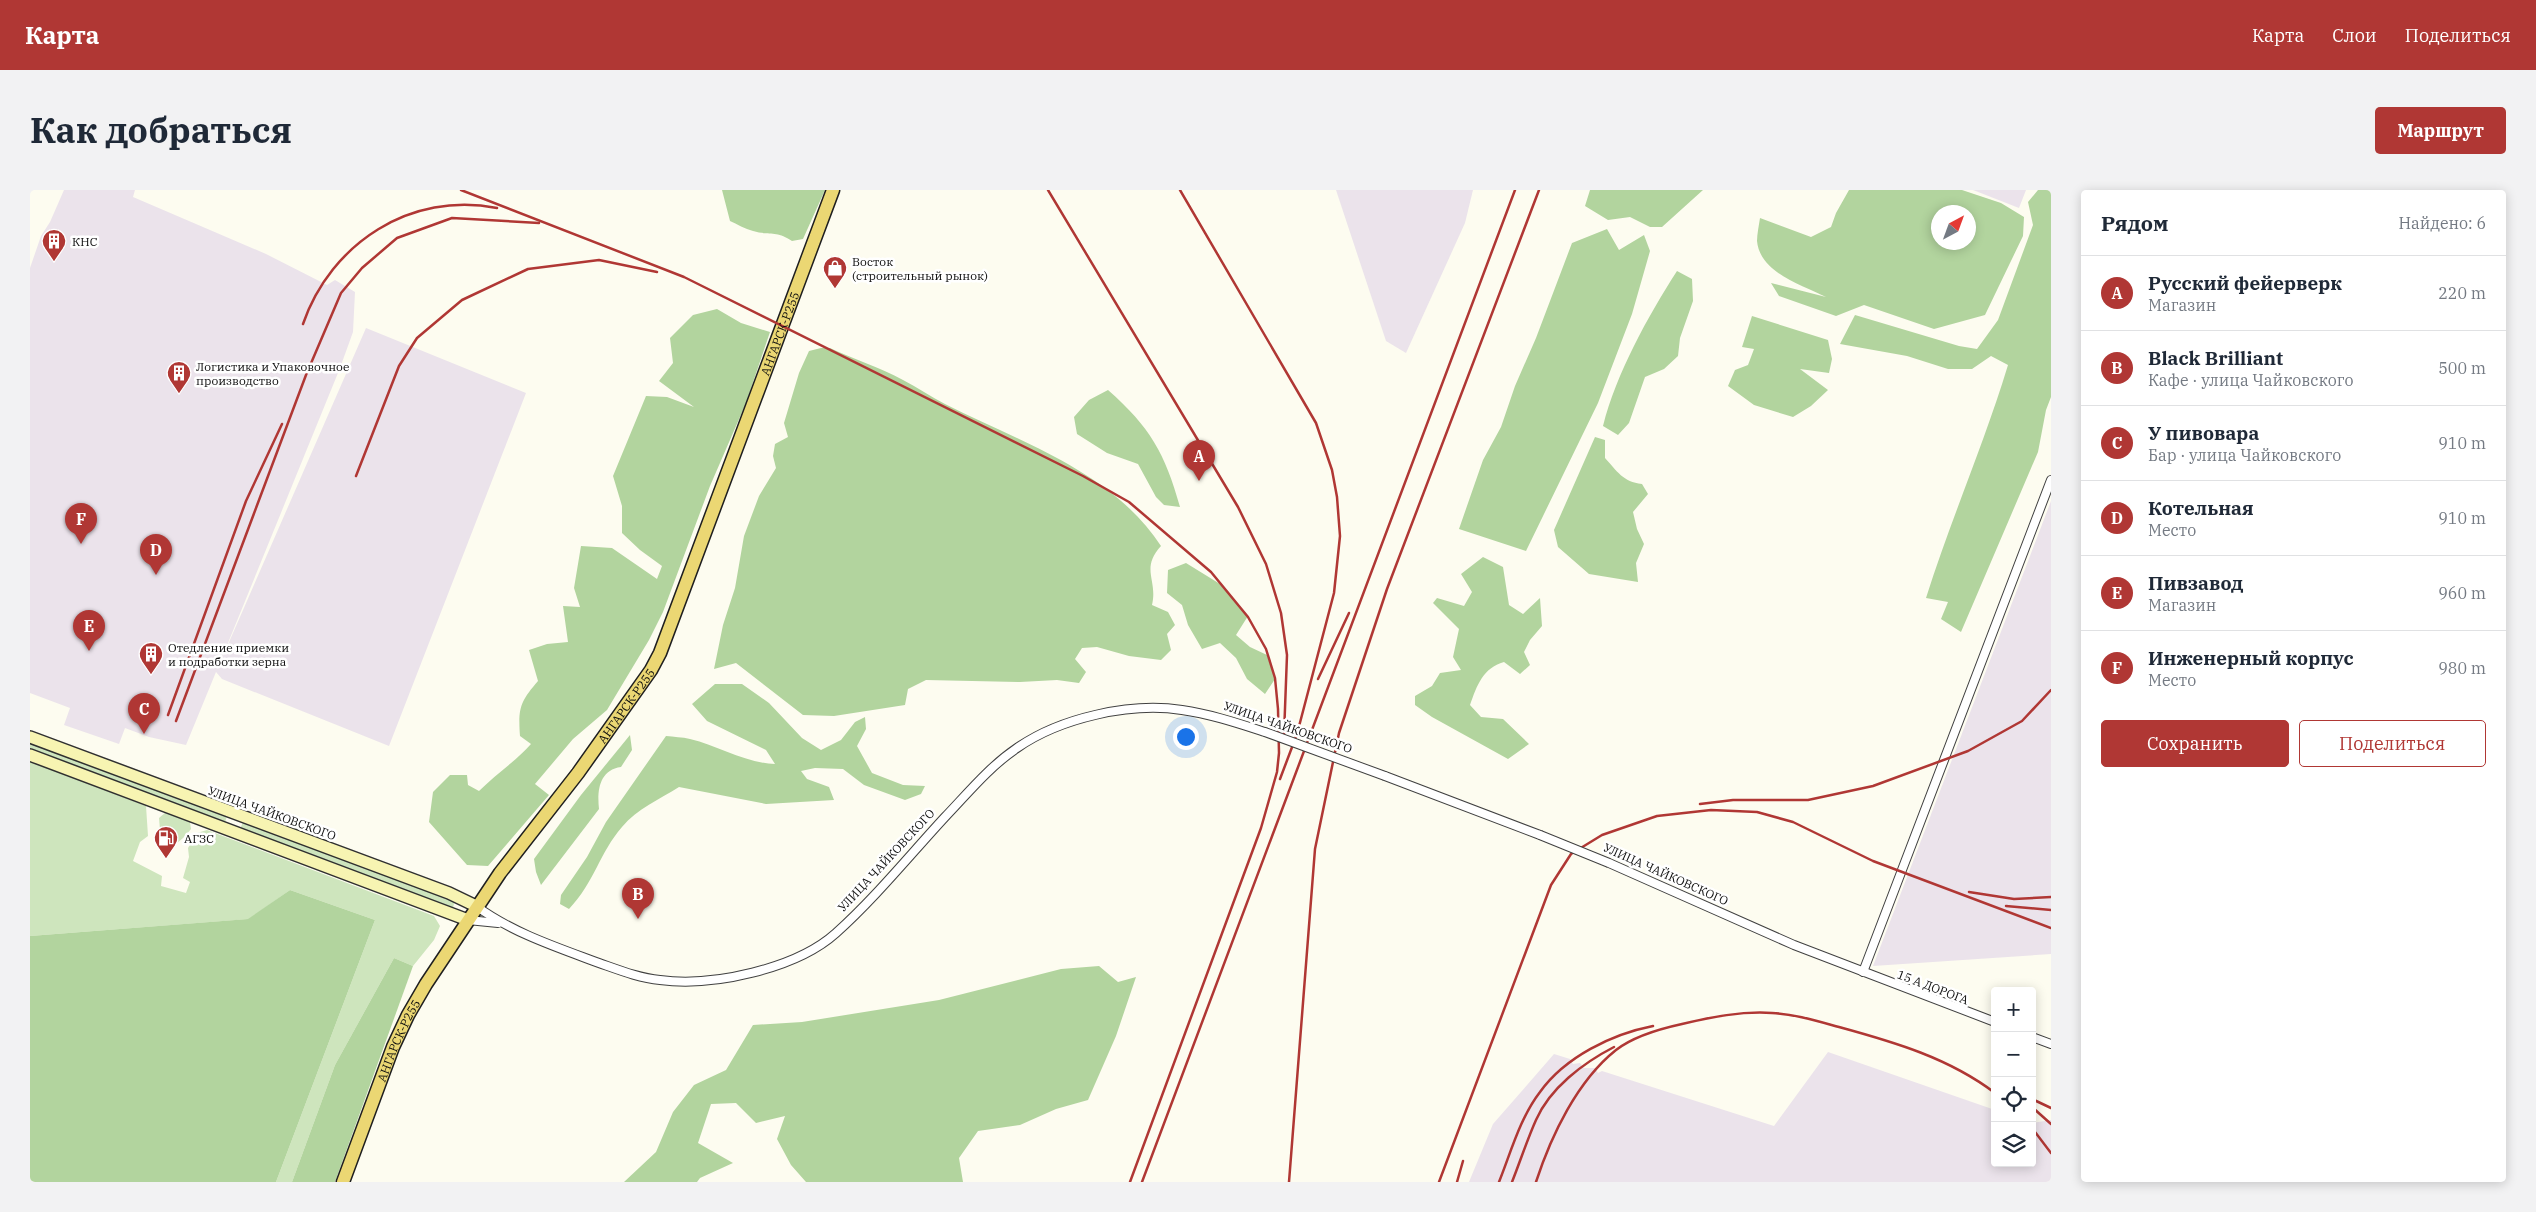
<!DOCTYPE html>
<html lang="ru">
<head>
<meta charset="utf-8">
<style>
  body { margin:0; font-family:"IBM Plex Serif",serif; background:#f2f2f3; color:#1f2937 }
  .controls { position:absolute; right:15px; bottom:15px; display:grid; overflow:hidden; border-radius:5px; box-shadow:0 2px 12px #0003 }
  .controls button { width:45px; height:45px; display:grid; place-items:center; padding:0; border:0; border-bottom:1px solid #e0e1e3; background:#fff; color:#1f2937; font:25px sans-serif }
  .compass { position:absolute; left:1901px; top:15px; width:45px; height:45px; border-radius:50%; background:#fff; box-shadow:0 2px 12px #0003; rotate:41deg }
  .you { position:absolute; left:1155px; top:546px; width:18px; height:18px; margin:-12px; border:4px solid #fff; border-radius:50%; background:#1a73e8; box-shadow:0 0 0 8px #1a73e833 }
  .badge { display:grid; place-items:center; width:32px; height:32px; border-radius:50%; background:#b03734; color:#fff; font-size:16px; font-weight:700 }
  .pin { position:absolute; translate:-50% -41px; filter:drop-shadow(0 1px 2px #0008) }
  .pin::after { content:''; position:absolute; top:26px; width:18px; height:15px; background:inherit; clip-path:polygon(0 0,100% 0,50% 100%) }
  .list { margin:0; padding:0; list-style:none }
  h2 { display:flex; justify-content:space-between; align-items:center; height:65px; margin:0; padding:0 20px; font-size:21px }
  h2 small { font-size:16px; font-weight:400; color:#747a83 }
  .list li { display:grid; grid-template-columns:32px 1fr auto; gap:15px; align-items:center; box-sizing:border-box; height:75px; padding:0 20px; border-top:1px solid #e0e1e3 }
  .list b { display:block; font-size:19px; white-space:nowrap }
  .list p { margin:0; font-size:16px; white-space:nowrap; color:#747a83 }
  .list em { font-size:16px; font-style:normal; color:#747a83 }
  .actions { display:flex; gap:10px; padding:15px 20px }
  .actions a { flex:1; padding:11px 0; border:1px solid #b03734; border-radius:5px; text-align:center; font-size:18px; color:#b03734 }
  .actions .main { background:#b03734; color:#fff }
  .icon { flex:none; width:28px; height:28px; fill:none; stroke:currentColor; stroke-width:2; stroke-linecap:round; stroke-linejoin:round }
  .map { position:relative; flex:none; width:2021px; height:992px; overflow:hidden; border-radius:5px }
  header { display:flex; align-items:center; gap:30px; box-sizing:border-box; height:70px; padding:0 25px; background:#b03734; color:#fff }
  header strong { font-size:24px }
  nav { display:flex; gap:28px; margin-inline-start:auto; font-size:18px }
  .intro { display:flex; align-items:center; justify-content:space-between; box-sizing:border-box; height:120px; padding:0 30px }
  h1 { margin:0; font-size:35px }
  .button { padding:12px 22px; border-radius:5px; background:#b03734; color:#fff; font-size:18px; font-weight:700 }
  main { display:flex; gap:30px; padding:0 30px }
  aside { flex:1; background:#fff; border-radius:5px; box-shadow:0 2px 12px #0003 }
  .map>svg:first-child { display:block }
  .industrial { fill:#ebe3eb }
  .green { fill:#cee5bd }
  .forest { fill:#b2d49e; fill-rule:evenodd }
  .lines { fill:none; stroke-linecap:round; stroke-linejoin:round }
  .minor-casing { stroke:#414141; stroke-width:10 }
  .secondary-casing { stroke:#303030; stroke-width:14 }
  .primary-casing { stroke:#1f1f1f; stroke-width:15 }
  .minor { stroke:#fff; stroke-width:8 }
  .secondary { stroke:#f7f4b2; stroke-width:11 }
  .primary { stroke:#ebd773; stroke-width:12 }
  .rail { stroke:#b03734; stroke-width:2.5 }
  .minor-bridge-casing { stroke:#414141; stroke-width:10; stroke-linecap:butt }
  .minor-bridge { stroke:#fff; stroke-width:8 }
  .labels { text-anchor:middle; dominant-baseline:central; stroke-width:5; stroke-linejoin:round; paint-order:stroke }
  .poi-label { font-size:12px; fill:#0e0e0e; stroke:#fff; text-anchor:start }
  .street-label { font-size:12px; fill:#0e0e0e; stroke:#fff }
</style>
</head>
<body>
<header>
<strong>Карта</strong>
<nav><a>Карта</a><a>Слои</a><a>Поделиться</a></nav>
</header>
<div class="intro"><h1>Как добраться</h1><a class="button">Маршрут</a></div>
<main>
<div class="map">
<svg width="2021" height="992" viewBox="0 0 2021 992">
  <rect width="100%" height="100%" fill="#fdfcf0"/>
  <!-- industrial -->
  <g class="industrial">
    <path d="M34 0H105L103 7 236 64 297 95 305 90 325 102 323 142 310 178 189 475 336 138 496 203 359 556 192 489 186 482 156 555 119 547 95 538 89 554 34 535 40 518 0 503V78L11 46 20 32Z"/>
    <path d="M1306 0H1443L1435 33 1376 163 1356 151Z"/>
    <path d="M1943 0H1996L1989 18Z"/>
    <path d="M2021 311V764L1843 776Z"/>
    <path d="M1798 862 1965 920V973H2002V933L2021 930V992H1439L1463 934 1524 864 1540 869 1543 874 1550 873 1554 878H1565L1568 883 1572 881 1744 936Z"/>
  </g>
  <!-- green -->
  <g class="green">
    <path d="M0 551 197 625 195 633 0 561Z"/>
    <path d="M0 571 116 616 118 646 110 652 103 671 132 686 131 696 156 703 160 692 153 688 159 667 158 658 167 643 177 640 404 726 410 736 404 750 383 776 364 768 305 875 262 992H246L345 730 260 700 219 729 0 746Z"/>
    <path d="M136 622 160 632 161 639C152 650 145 658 131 653L129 628Z"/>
    <path d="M214 630 425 710 423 718 210 639Z"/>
  </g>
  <!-- forest -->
  <g class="forest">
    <path d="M692 0H795L773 49 762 51C746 40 740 46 723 41 715 39 707 34 700 31Z"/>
    <path d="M1560 0H1673L1632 37H1620L1600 27 1578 30 1555 16Z"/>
    <path d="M1819 0H1932L1971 13 1994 27 1993 46 1955 125 1904 139 1834 115 1806 126 1749 106 1741 93 1796 107C1772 95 1730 83 1727 51 1727 44 1729 35 1730 28L1781 47 1801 37 1806 23ZM1908 22H1938V52H1908Z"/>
    <path d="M2008 0H2021V207L2016 220 2008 262 1931 442 1911 429 1918 412 1896 408C1921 329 1954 254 1978 175L1961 166 1942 179H1918L1877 166 1810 154 1825 125 1929 156 1947 159 1968 130 2003 35 1998 12Z"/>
    <path d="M1577 39 1589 60 1614 45 1620 61 1602 124 1568 213 1496 361 1429 339 1453 270 1471 237 1485 196 1506 148 1542 53Z"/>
    <path d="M1647 81 1662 89 1663 111 1650 148 1648 166 1634 179 1615 187 1599 233 1588 245 1573 236C1586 184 1618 126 1647 81Z"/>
    <path d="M687 119 711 133 740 142 716 213 680 296 633 422 619 450 577 520 543 549 505 594 519 605 458 676 437 675 399 632 403 602 420 585H437L438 595 449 601C466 584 486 571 501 554L490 546C488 518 490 512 508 491L499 460 517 454 538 452 533 416 550 417 544 398 551 356 582 358 627 389 632 376 610 360 592 343V316L583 286 616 206 637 207 664 217 629 191 643 173 640 148 663 125Z"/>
    <path d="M1722 126 1798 150 1802 169 1799 183 1770 179 1798 200 1781 216 1763 227 1724 215 1698 196 1705 180 1718 175 1724 159 1712 157Z"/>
    <path d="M791 158H800C823 169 849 177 873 190 887 197 901 207 915 214 990 252 1083 282 1131 356 1110 379 1128 390 1122 415L1138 422 1145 435 1137 444 1141 460 1131 470 1099 466 1067 457 1052 458 1045 469 1056 482 1049 493 1027 490 990 492 896 490 878 499 875 515 804 526 773 525 706 473 684 479 693 435 705 398 714 346 729 306 746 278 743 266 745 254 758 247 754 233 769 183 779 161Z"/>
    <path d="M1078 200C1120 237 1135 263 1150 317L1134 315 1126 307 1108 274 1077 263 1047 244 1044 227 1059 210Z"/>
    <path d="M1565 247 1575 250V268C1587 281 1593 292 1612 294L1618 304 1603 322 1607 339 1614 354 1606 373 1608 392 1559 384 1528 357 1524 340Z"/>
    <path d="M1453 367 1473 377 1479 415 1493 424 1510 408 1512 436 1500 450 1494 462 1500 475 1490 484 1474 472C1453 478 1447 495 1440 515L1451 527 1473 529 1499 554 1478 569 1402 527 1385 515V506L1402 496 1410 483 1431 480 1423 467 1429 439 1403 413 1407 408 1434 416 1442 402 1431 384Z"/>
    <path d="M1156 373 1190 394 1218 426 1206 445 1220 457 1237 465 1245 489 1235 504 1217 489 1206 468 1190 453 1172 459 1158 435 1152 415 1137 403 1138 380Z"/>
    <path d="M685 494H712L739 513 772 548 791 560 811 550 825 532 835 527 836 539 827 556 842 583 873 595 895 596 891 604 875 610 834 595 813 579 785 578 771 581 777 589 799 597 804 610 736 614 649 597C630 609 607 619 592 637 570 662 564 693 539 719L530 714 531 705 557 667 576 632 636 546C644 547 652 547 660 549 689 556 715 573 745 574L736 560 677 531 662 514Z"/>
    <path d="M600 545 602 560 591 577C569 580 567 601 569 619L511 695 506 682 504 669 551 605Z"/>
    <path d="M260 700 345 730 246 992H0V746L218 729Z"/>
    <path d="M364 768 383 776 305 992H262L305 875Z"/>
    <path d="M1069 776 1088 792 1106 787 1086 846 1058 910 1026 919 990 935 948 941 929 968 933 992H776L761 975 747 949 755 926 726 933 706 913 681 914 668 953 703 973 670 988 667 992H594L626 962 643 922 664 895 696 880 723 835 772 832 909 810 1031 779Z"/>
  </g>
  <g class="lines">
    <!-- minor casing -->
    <g class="minor-casing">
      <g id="minor">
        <path d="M1355 586 1510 645"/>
        <path d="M1579 673 1764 755 1965 832"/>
        <path d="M446 716C483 743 526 757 569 773 589 780 609 788 630 790 682 797 766 779 806 743 845 708 879 666 915 627 938 603 959 577 987 558 1030 528 1100 512 1152 520 1180 524 1207 533 1235 542"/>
        <path d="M438 730 468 733"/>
        <path d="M1833 782 2021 290"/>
        <path d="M2002 847 2021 854"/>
      </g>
    </g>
    <!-- secondary casing -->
    <g class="secondary-casing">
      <g id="secondary">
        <path d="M0 547 419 703 446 716"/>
        <path d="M0 565 438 730"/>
      </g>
    </g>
    <!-- primary casing -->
    <g class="primary-casing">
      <g id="primary">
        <path id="s1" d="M313 992 363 857 378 825 396 794 470 683 548 583 621 480 630 463 803 0"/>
      </g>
    </g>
    <!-- minor -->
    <use href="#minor" class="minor"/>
    <!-- secondary -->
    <use href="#secondary" class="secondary"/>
    <!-- primary -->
    <use href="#primary" class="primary"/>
    <!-- rail -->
    <g class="rail">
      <path d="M431 0 654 87 1053 286 1099 312 1181 382 1218 427 1236 459 1245 488 1248 519 1249 563 1247 582 1231 638 1100 992"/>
      <path d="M1018 0 1208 317 1236 374 1251 423 1257 465 1254 545"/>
      <path d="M1150 0 1286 233 1302 280 1307 307 1310 346 1304 403 1267 544 1250 589"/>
      <path d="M273 134C301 53 381 1 467 18"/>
      <path d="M326 286 369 176 387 148 432 110 498 79 569 70 627 82"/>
      <path d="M1288 489 1319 423"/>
      <path d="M138 525 216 311 252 234"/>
      <path d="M146 531 276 185 311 103 332 78 367 48 422 28 509 33"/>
      <path d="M1670 614 1703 610H1778L1843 596 1938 561 1992 531 2021 500"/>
      <path d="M1939 702 1984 709 2021 707"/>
      <path d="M1976 716 2021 720"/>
      <path d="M2002 909 2021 918"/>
      <path d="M2002 917 2021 934"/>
      <path d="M2002 938 2021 963"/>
      <path d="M1112 992 1485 0"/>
      <path d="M1259 992 1285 659 1309 543 1357 399 1509 0"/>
      <path d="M1409 992 1521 695 1541 664 1572 645 1627 626 1681 620 1727 622 1763 632 1843 671 2021 738"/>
      <path d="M1427 992 1433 971"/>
      <path d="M1469 992C1481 962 1490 928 1510 902 1535 867 1582 844 1623 836"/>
      <path d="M1482 992C1490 972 1497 950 1506 930 1520 898 1553 873 1584 857"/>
      <path d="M1506 992C1521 946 1547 891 1586 860 1604 846 1629 839 1652 834 1682 827 1711 821 1742 823 1764 824 1787 831 1809 837 1864 852 1919 868 1965 903"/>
    </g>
    <!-- minor-bridge casing -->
    <g class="minor-bridge-casing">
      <g id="minor-bridge">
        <path d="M1235 542 1355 586"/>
        <path d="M1510 645 1579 673"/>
      </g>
    </g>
    <!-- minor-bridge -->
    <use href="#minor-bridge" class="minor-bridge"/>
  </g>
  <!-- icons -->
  <defs>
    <g id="building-pin" transform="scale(1.25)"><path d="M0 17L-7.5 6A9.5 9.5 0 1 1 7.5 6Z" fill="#b03734" stroke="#fff"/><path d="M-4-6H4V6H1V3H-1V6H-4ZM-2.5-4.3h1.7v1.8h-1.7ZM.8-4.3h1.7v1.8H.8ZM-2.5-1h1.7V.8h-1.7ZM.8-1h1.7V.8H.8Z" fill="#fff"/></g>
    <g id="shop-pin" transform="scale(1.25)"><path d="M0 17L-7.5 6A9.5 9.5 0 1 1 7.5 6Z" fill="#b03734" stroke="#fff"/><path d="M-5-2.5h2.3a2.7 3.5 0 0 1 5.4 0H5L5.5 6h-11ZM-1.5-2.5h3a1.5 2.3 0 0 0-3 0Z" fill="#fff"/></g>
    <g id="fuel-pin" transform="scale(1.25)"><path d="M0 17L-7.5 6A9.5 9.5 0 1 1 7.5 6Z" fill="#b03734" stroke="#fff"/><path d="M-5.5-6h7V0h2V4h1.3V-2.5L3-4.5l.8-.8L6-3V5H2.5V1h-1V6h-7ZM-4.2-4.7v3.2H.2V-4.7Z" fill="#fff"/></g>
  </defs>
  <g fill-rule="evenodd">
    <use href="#building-pin" x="24" y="51"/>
    <use href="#shop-pin" x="805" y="78"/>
    <use href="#building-pin" x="149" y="183"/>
    <use href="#building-pin" x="121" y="464"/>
    <use href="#fuel-pin" x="136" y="648"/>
  </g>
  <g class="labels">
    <!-- poi labels -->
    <g class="poi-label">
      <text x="42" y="51">КНС</text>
      <text x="822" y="71">Восток<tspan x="822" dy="14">(строительный рынок)</tspan></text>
      <text x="166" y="176">Логистика и Упаковочное<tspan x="166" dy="14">производство</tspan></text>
      <text x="138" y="457">Отедление приемки<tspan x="138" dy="14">и подработки зерна</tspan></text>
      <text x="154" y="648">АГЗС</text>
    </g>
    <!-- street labels -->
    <g class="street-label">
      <text stroke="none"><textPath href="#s1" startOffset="962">АНГАРСК-Р255</textPath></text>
      <text stroke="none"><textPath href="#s1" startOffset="558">АНГАРСК-Р255</textPath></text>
      <text transform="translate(1258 537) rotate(19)">УЛИЦА ЧАЙКОВСКОГО</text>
      <text transform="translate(242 623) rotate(20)">УЛИЦА ЧАЙКОВСКОГО</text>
      <text transform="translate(856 670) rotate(-47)">УЛИЦА ЧАЙКОВСКОГО</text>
      <text transform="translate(1636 684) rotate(24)">УЛИЦА ЧАЙКОВСКОГО</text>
      <text transform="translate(1903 797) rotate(21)">15 А ДОРОГА</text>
      <text stroke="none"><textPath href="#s1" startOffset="152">АНГАРСК-Р255</textPath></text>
    </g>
  </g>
</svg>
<div class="controls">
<button>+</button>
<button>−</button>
<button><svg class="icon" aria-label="locate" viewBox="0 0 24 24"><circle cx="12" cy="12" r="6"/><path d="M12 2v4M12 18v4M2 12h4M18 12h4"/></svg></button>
<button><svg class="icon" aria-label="layers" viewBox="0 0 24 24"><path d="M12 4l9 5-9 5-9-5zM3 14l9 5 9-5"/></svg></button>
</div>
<svg class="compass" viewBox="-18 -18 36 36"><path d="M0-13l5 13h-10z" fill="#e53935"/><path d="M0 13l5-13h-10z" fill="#747a83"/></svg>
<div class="you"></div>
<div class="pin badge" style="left:1169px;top:291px">A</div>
<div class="pin badge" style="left:608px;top:729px">B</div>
<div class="pin badge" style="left:114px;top:544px">C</div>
<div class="pin badge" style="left:126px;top:385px">D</div>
<div class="pin badge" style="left:59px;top:461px">E</div>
<div class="pin badge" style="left:51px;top:354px">F</div>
</div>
<aside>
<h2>Рядом<small>Найдено: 6</small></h2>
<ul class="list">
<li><span class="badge">A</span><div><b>Русский фейерверк</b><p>Магазин</p></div><em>220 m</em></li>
<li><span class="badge">B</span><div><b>Black Brilliant</b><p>Кафе · улица Чайковского</p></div><em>500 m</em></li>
<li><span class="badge">C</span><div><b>У пивовара</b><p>Бар · улица Чайковского</p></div><em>910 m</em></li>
<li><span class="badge">D</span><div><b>Котельная</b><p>Место</p></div><em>910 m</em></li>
<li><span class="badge">E</span><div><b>Пивзавод</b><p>Магазин</p></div><em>960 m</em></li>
<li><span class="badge">F</span><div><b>Инженерный корпус</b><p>Место</p></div><em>980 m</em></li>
</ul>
<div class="actions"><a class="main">Сохранить</a><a>Поделиться</a></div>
</aside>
</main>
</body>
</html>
